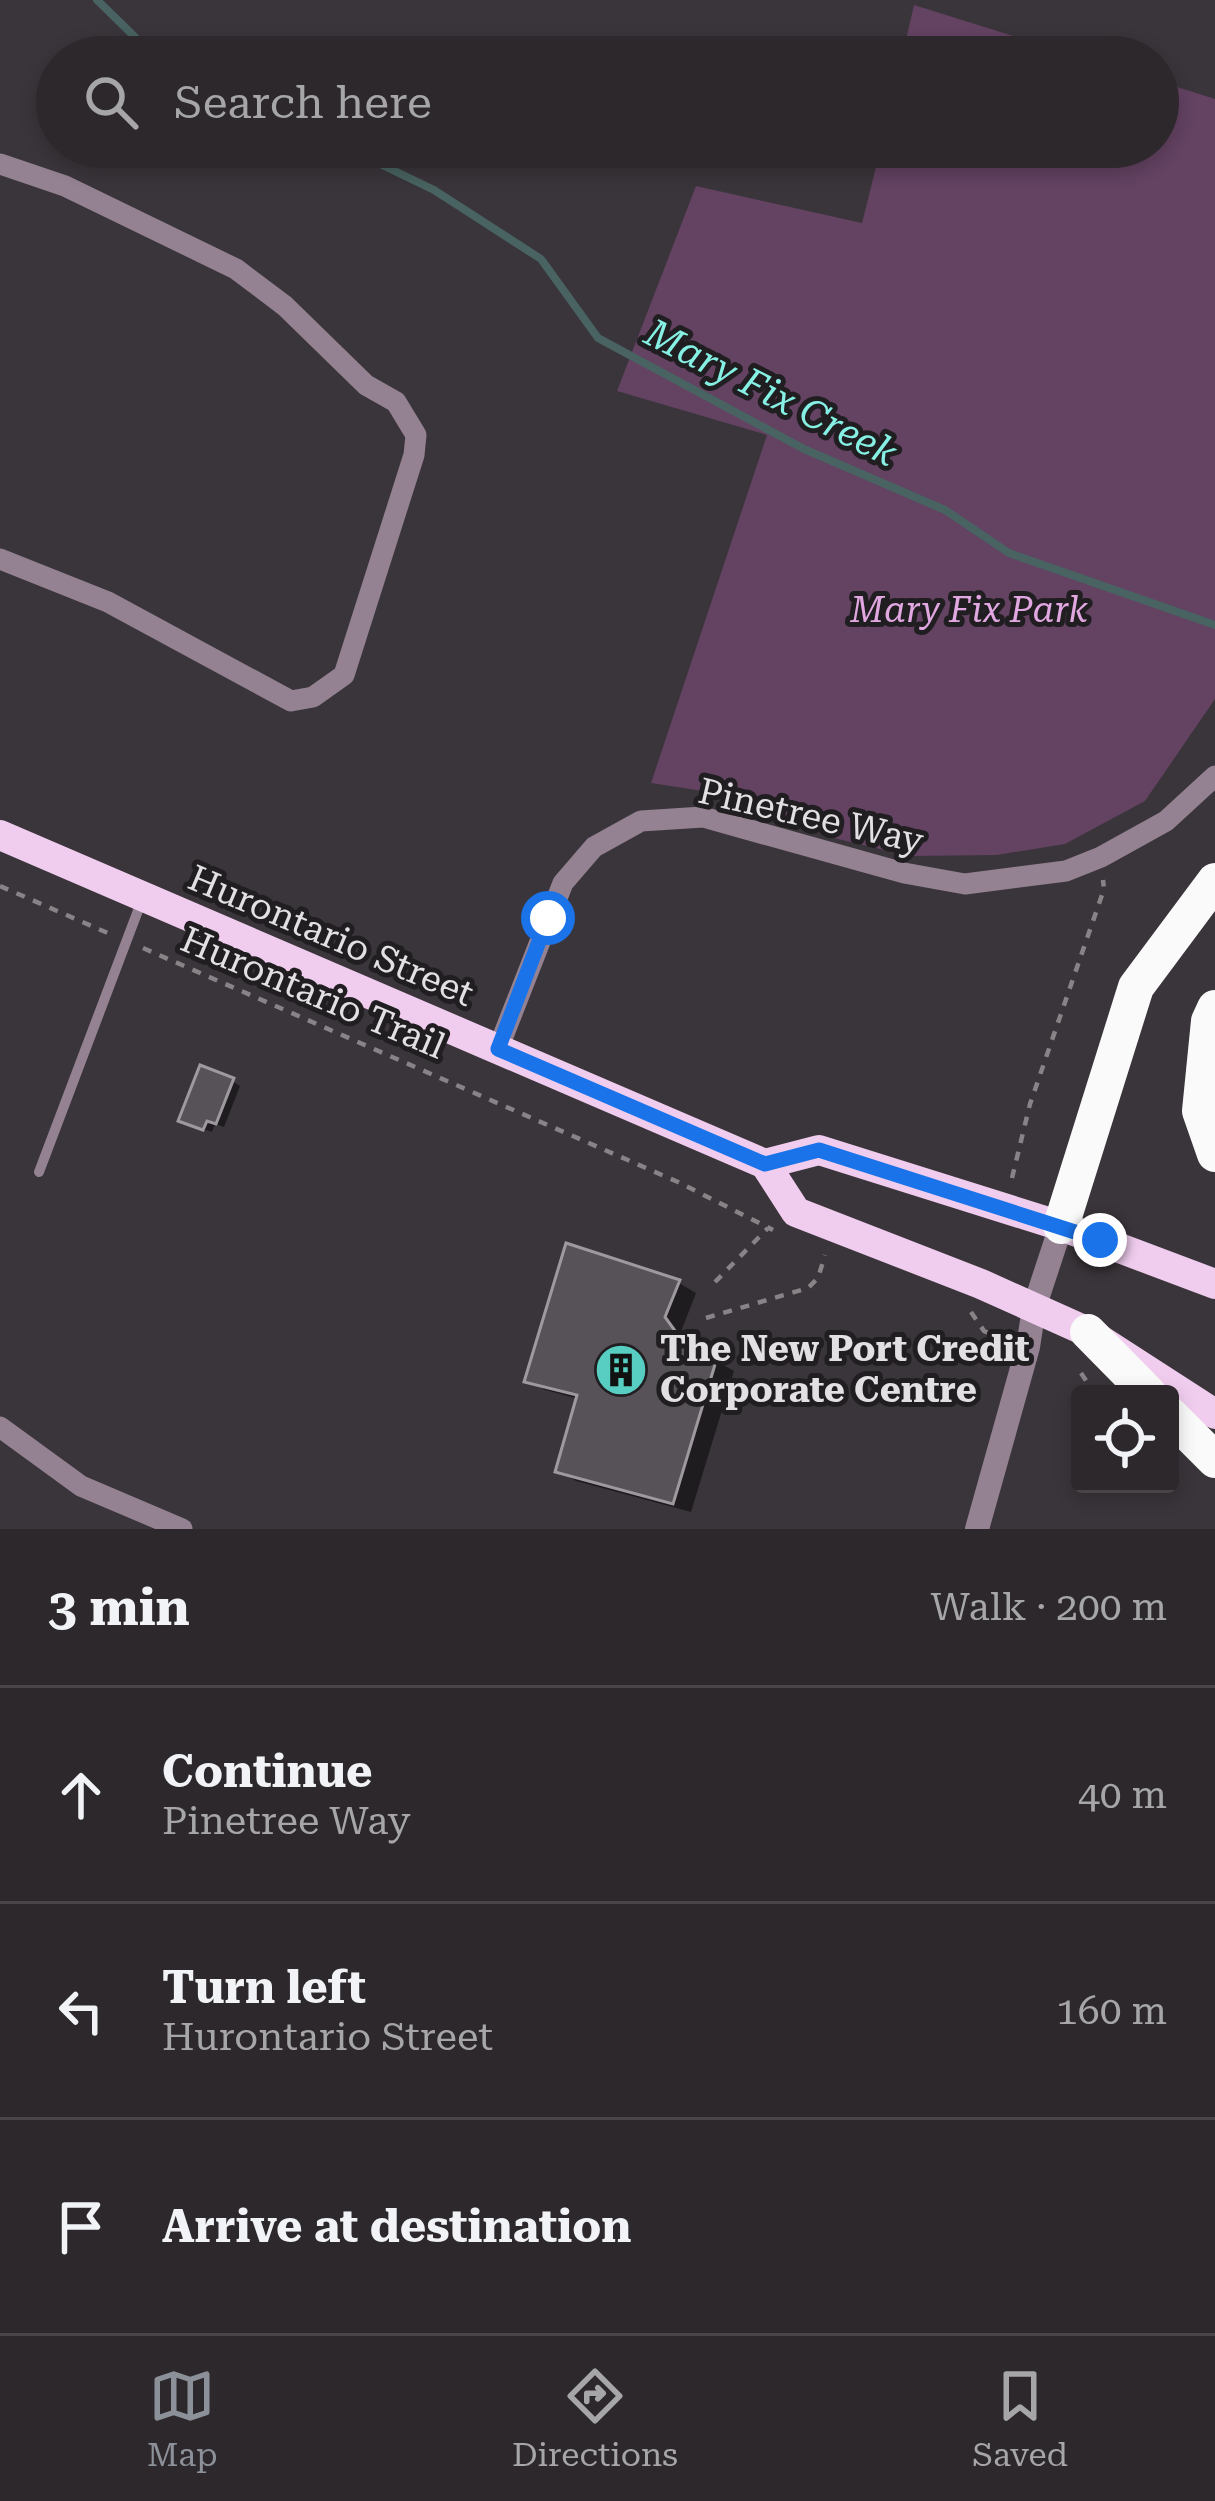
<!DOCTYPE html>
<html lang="en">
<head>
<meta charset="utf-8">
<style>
  body { margin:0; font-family:"Roboto Serif",serif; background:#343034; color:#f1f3f6 }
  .controls { position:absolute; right:36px; bottom:36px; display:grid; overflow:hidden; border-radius:12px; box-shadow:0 6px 18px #0003 }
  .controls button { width:108px; height:108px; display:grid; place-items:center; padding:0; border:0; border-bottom:3px solid #484448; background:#2c282c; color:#f1f3f6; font:60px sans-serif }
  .stop { position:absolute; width:36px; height:36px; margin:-27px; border:9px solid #1a73e8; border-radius:50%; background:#fff }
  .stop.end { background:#1a73e8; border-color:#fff; box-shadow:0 3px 12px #0008 }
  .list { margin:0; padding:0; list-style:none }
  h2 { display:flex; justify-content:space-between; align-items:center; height:156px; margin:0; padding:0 48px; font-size:51px }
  h2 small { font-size:39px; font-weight:400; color:#a6a6a9 }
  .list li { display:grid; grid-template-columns:78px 1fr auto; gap:36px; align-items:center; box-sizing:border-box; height:216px; padding:0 48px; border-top:3px solid #484448 }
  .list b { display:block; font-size:45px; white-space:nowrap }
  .list p { margin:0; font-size:39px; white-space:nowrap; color:#a6a6a9 }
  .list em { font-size:39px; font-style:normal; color:#a6a6a9 }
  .icon { flex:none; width:66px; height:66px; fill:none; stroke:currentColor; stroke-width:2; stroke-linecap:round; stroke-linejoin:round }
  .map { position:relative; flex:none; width:1215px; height:1529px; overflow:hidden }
  .search { position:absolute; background:#2c282c; box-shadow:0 6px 18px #0003; left:36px; right:36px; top:36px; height:132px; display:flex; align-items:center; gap:30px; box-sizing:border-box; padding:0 42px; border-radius:66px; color:#a6a6a9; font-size:45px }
  .sheet { height:804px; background:#2c282c }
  nav { display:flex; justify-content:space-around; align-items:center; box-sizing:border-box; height:168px; border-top:3px solid #484448; background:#2c282c; font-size:33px; color:#a6a6a9 }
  nav a { display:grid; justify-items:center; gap:6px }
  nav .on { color:#8c9099 }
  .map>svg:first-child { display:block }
  .green { fill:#634262 }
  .shadow { fill:#0007 }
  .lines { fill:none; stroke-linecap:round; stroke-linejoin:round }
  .stream { stroke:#486361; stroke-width:8 }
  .building { fill:#575257; stroke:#9e999e; stroke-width:3 }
  .path { stroke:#878387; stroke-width:4.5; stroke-dasharray:9 9; stroke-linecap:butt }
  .service { stroke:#948293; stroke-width:10 }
  .minor { stroke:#948293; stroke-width:21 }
  .tertiary { stroke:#948293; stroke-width:24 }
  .primary { stroke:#f0cdef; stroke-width:30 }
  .motorway { stroke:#fafafa; stroke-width:36 }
  .route { stroke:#1a73e8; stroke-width:15 }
  .labels { text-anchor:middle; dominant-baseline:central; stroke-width:10; stroke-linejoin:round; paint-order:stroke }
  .park-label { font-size:36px; font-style:italic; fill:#e1a7e0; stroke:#201e20 }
  .street-label { font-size:36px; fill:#e3e0e3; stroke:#201e20 }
  .poi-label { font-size:36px; font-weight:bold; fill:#e3e0e3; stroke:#201e20; text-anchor:start }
  .water-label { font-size:39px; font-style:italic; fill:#85f0e3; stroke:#201e20 }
</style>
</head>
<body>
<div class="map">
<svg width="1215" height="1529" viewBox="0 0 1215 1529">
  <rect width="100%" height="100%" fill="#3a353a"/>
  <!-- green -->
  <g class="green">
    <path d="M914 5 1080 57H902Z"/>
    <path d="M1158 81 1215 99V699L1145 801 1065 844 997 855 909 856 834 838 748 798 651 783 767 435 617 391 696 186 862 223 881 147H1158Z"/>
  </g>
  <!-- shadow -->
  <g class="shadow">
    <path d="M232 1081 240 1086 224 1127 215 1124 212 1132 190 1124Z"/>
    <path d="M568 1247 679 1283 696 1293 682 1329 704 1360 716 1361 734 1371 691 1512 576 1481 559 1470 579 1399 545 1390 528 1380Z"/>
  </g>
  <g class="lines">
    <!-- stream -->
    <g class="stream">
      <path d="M97 0 137 39 165 57"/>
      <path d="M345 147 434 190 541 259 598 338 804 449 945 510 1009 553 1215 625"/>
    </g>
  </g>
  <!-- building -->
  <g class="building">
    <path d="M200 1065 234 1078 216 1124 207 1121 203 1130 178 1121Z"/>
    <path d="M566 1243 680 1280 665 1317 694 1357 717 1358 673 1504 555 1472 577 1395 524 1382Z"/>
  </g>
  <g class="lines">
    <!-- path -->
    <g class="path">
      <path d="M0 886 110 934"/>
      <path d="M143 948 678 1182 773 1230"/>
      <path d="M1012 1178 1030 1104 1104 889 1103 880"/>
      <path d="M715 1282 768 1228"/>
      <path d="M971 1312 984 1331 1002 1339"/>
      <path d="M706 1318 808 1288 818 1278 825 1255"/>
      <path d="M1081 1373 1095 1394"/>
    </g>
    <!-- service -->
    <path class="service" d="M39 1172 142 900"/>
    <!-- minor -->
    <g class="minor">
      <path d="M0 164 65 186 236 269 285 306 366 385 396 402 416 435 414 455 344 675 313 697 291 701 108 602 0 559"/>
      <path d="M498 1049 563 883 594 847 641 821 703 817 904 873 965 884 1066 871 1101 857 1166 821 1215 776"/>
      <path d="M0 1427 81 1486 182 1529"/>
    </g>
    <!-- tertiary -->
    <path class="tertiary" d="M977 1529 1028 1347 1034 1308 1061 1226"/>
    <!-- primary -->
    <g class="primary">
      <path d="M0 835 765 1164 796 1212 981 1284 1088 1332 1215 1414"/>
      <path d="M765 1164 819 1150 1061 1226 1215 1284"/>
    </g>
    <!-- motorway -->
    <g class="motorway">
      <path d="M1215 1008 1209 1021 1200 1111 1215 1154"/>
      <path d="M1061 1226 1136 987 1215 881"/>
      <path d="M1088 1332 1149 1394"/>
      <path d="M1170 1415 1215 1460"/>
    </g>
  </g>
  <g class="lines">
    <!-- route -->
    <path class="route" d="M548 918 498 1049 765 1164 819 1150 1100 1240"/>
  </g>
  <!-- icons -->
  <defs>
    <g id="building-disc" transform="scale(2.7)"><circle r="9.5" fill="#57cec1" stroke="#201e20"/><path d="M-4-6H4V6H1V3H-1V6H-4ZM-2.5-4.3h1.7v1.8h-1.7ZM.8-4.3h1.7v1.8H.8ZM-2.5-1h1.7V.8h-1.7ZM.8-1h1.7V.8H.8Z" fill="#111"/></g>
  </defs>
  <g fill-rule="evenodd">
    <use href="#building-disc" x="621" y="1370"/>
  </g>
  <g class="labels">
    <!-- park labels -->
    <g class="park-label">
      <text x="969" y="610">Mary Fix Park</text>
    </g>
    <!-- street labels -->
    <g class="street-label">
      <text transform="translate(811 816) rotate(13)">Pinetree Way</text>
      <text transform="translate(331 936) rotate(23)">Hurontario Street</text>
      <text transform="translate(313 993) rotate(23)">Hurontario Trail</text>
    </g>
    <!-- poi labels -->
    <g class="poi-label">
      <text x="660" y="1349">The New Port Credit<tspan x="660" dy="41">Corporate Centre</tspan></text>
    </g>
    <!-- water labels -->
    <g class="water-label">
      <text transform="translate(771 393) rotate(27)">Mary Fix Creek</text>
    </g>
  </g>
</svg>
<div class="controls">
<button><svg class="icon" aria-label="locate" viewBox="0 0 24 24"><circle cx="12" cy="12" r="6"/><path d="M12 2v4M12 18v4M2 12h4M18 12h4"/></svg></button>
</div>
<div class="stop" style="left:548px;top:918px"></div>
<div class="stop end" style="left:1100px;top:1240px"></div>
<div class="search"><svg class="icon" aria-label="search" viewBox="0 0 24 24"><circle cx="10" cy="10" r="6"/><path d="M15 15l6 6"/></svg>Search here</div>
</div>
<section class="sheet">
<h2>3 min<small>Walk · 200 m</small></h2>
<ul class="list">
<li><svg class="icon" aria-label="ahead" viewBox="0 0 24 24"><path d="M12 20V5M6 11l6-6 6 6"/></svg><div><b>Continue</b><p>Pinetree Way</p></div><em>40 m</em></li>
<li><svg class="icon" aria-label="left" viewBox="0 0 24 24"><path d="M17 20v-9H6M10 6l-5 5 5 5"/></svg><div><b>Turn left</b><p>Hurontario Street</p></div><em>160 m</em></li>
<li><svg class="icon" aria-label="arrive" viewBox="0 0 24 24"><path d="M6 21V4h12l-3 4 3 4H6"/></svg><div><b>Arrive at destination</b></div></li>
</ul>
</section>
<nav>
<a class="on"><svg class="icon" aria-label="map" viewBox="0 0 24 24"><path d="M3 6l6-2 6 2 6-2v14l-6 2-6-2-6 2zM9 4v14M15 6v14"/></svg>Map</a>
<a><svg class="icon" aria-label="directions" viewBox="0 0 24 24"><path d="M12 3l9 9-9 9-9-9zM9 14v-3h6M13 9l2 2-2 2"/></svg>Directions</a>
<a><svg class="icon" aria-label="saved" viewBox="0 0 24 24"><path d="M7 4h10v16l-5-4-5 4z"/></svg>Saved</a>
</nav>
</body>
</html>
